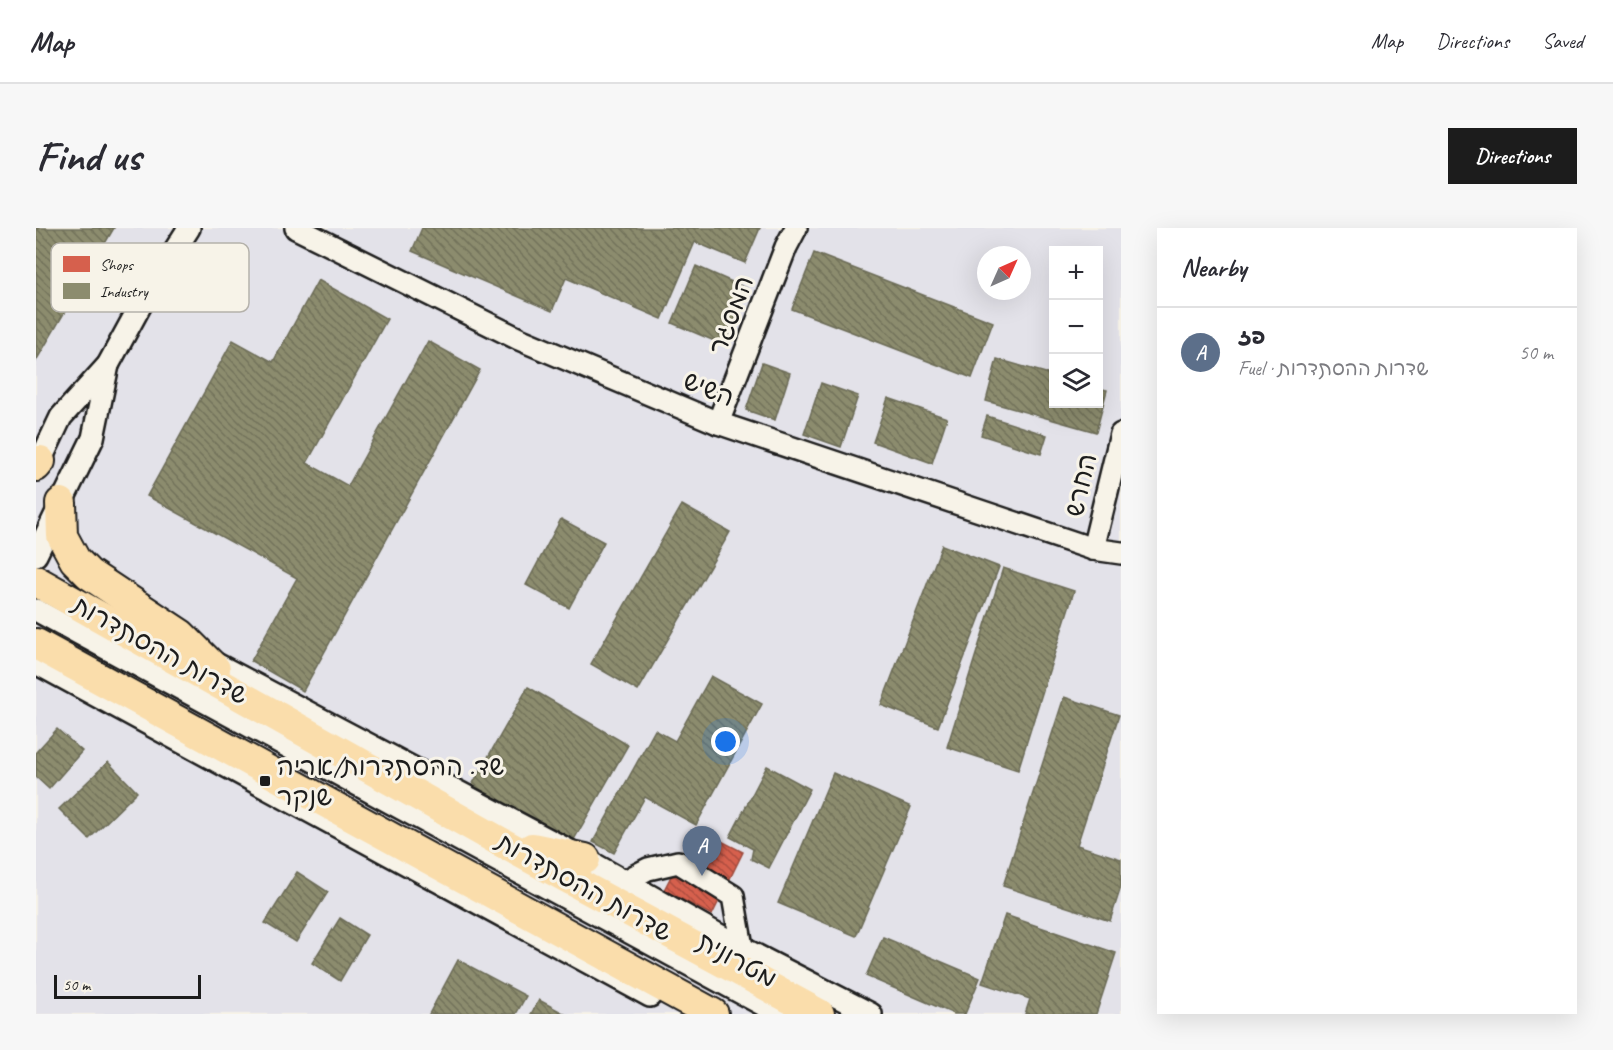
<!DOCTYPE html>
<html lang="en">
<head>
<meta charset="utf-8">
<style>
  body { margin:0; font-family:Caveat,"Playpen Sans Hebrew",sans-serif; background:#f7f7f7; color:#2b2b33 }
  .controls { position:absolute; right:18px; top:18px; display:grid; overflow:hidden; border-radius:0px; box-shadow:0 6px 24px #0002 }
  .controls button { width:54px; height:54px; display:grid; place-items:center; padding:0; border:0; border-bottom:2px solid #e1e1e2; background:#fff; color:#2b2b33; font:30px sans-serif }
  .compass { position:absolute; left:941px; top:18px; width:54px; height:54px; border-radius:50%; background:#fff; box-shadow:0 6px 24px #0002; rotate:45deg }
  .scale { position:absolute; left:18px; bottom:15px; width:147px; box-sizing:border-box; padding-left:6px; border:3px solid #1c1c1c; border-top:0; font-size:16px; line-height:21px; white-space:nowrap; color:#1c1c1c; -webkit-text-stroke:4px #f7f3e8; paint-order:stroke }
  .you { position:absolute; left:690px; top:514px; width:21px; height:21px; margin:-15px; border:4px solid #fff; border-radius:50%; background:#1a73e8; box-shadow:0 0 0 9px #1a73e833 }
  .badge { display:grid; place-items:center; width:39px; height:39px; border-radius:50%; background:#1c1c1c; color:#fff; font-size:20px; font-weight:700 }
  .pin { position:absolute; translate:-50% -50px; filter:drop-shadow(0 2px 3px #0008) }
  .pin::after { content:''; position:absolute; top:32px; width:21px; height:18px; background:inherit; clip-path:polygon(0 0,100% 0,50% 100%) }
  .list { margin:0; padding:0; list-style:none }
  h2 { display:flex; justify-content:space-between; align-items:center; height:78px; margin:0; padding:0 24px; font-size:26px }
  h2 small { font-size:20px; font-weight:400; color:#7c7c81 }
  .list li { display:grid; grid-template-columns:39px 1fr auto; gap:18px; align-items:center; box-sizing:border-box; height:90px; padding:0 24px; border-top:2px solid #e1e1e2 }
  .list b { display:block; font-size:22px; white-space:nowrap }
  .list p { margin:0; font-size:20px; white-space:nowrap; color:#7c7c81 }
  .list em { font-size:20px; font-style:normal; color:#7c7c81 }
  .icon { flex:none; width:33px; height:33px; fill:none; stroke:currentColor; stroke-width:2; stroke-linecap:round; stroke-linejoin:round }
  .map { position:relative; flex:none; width:1085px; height:786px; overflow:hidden; border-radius:0px }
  header { display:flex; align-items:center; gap:36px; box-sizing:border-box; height:84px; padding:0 30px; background:#fff; border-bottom:2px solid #e1e1e2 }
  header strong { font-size:28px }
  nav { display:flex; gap:33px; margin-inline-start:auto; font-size:21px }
  .intro { display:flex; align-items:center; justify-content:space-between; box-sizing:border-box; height:144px; padding:0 36px }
  h1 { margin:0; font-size:42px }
  .button { padding:15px 27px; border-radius:0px; background:#1c1c1c; color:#fff; font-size:21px; font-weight:700 }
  main { display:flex; gap:36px; padding:0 36px }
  aside { flex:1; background:#fff; border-radius:0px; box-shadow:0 6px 24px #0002 }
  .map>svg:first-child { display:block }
  .built { fill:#e3e2e9; fill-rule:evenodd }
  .shops { fill:url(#shops-back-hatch); stroke:#9e4c3e; stroke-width:1.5 }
  .industry { fill:url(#industry-back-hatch); stroke:#6a6a55; stroke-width:1.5 }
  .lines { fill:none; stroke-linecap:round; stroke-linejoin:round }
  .minor-casing { stroke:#1c1c1c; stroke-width:26 }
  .highway-casing { stroke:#1c1c1c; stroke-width:34 }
  .minor { stroke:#f7f3e8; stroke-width:21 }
  .highway { stroke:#faddab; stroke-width:30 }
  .poi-dot { fill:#1c1c1c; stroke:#f7f3e8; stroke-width:2 }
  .labels { text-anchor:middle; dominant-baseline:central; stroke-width:6; stroke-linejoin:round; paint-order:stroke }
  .street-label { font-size:26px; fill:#1c1c1c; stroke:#f7f3e8 }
  .poi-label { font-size:26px; fill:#1c1c1c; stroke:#f7f3e8; text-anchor:start }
  .key { fill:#f7f3e8; stroke:#b5b2ab; stroke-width:1.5 }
  .key-label { font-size:16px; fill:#1c1c1c }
</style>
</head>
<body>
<header>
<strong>Map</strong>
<nav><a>Map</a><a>Directions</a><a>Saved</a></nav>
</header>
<div class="intro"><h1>Find us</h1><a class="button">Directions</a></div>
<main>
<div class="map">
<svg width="1085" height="786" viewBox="0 0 1085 786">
  <defs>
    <pattern id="shops-back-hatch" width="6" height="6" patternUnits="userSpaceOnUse" patternTransform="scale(1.5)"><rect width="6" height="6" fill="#d6604d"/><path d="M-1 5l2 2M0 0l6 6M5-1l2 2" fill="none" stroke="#ad4e3f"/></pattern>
    <pattern id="industry-back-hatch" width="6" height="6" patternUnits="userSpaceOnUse" patternTransform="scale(1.5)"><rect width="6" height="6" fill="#8c8c6e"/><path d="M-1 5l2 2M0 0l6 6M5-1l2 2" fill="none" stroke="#72725a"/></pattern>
  </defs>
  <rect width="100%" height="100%" fill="#f7f3e8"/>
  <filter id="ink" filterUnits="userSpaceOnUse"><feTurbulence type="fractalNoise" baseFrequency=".0167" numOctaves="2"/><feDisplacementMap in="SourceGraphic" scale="12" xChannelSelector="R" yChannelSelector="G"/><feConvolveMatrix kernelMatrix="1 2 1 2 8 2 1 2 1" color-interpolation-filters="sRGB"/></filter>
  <g filter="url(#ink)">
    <!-- built -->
    <path class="built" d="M0 0H1085V786H0ZM1017 22H1062V176H1017ZM950 27H986V63H950Z"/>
    <!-- shops -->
    <path class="shops" d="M660 600 707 624 676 687 628 662Z"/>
    <!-- industry -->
    <g class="industry">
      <path d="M0 0H78L0 133Z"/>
      <path d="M386 0H724L709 35 659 14 626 91 530 50 516 83 376 23Z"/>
      <path d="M778 25 957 94 936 150 756 81Z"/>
      <path d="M660 38 712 61 688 117 636 95Z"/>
      <path d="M282 52 351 91 271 235 312 258 392 113 444 142 267 463 215 433 261 350 111 268 197 112 237 134Z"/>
      <path d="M961 131 1017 147V176H1062V160L1071 162 1060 204 950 173Z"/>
      <path d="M726 135 754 145 739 192 710 182Z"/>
      <path d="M785 155 822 168 805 219 768 206Z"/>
      <path d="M852 170 911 190 896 235 837 214Z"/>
      <path d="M951 188 1011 207 1005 226 945 207Z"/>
      <path d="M646 277 694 304 602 463 555 436Z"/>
      <path d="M525 291 568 314 533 380 490 357Z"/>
      <path d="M906 317 963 339 902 499 845 477Z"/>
      <path d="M967 340 1038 363 982 542 911 519Z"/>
      <path d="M675 448 726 476 660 597 609 569 578 625 557 614 619 502 639 513Z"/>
      <path d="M492 459 592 517 536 615 436 557Z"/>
      <path d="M1028 469 1083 487 1041 617 1085 631V659L1074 693 967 658Z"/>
      <path d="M21 501 46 523 13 561 0 549V524Z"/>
      <path d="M72 534 101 564 53 611 23 581Z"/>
      <path d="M731 538 774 561 733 640 715 631 717 621 694 609Z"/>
      <path d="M797 545 875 579 820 708 742 675Z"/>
      <path d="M261 644 292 664 260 714 229 695Z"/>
      <path d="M969 687 1080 725 1060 786H989L994 771 946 755Z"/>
      <path d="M304 690 331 707 304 753 276 735Z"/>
      <path d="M847 709 944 750 929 786H918L830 748Z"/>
      <path d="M422 732 490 768 480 786H393Z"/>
      <path d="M503 772 529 786H495Z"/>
    </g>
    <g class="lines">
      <!-- minor casing -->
      <g class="minor-casing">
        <g id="minor">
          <path d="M260 0 483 111 682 195 1057 321 1085 325"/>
          <path d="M682 195 750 19 760 0"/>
          <path d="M0 242 25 189 72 137 109 69 153 0"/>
          <path d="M1057 321 1085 206"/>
          <path d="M0 327 57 210 72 137"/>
          <path d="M0 382 744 786"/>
          <path d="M169 430 549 631 704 719 835 786"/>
          <path d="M0 435 614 768"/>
          <path d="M589 653 612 641 642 634 697 668 707 725"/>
        </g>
      </g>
      <!-- highway casing -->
      <g class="highway-casing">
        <g id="highway">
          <path d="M0 238 4 233"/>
          <path d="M25 275 26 308 39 332 53 346 145 407 179 441"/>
          <path d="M0 353 463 613 783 786"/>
          <path d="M0 416 677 786"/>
          <path d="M496 620 549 631"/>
        </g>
      </g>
      <!-- minor -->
      <use href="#minor" class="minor"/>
      <!-- highway -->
      <use href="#highway" class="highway"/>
    </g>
  </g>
  <!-- markers -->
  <rect class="poi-dot" x="223" y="547" width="12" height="12" rx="3"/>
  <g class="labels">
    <!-- street labels -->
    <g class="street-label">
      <text transform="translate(695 87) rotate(-69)">המסגר</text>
      <text transform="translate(673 161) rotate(22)">השיש</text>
      <text transform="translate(1045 257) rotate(-77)">החרש</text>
      <text transform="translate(124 422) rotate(29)">שדרות ההסתדרות</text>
      <text transform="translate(548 659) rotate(29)">שדרות ההסתדרות</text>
      <text transform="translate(701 732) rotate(29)">מטרונית</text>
    </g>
    <!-- poi labels -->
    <g class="poi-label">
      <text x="241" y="538">שד. ההסתדרות/אריה<tspan x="241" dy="30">שנקר</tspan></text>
    </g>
  </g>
  <!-- legend -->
  <rect x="15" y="15" width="198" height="69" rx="9" class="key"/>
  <rect x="27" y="28" width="27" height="16" fill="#d6604d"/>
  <rect x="27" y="55" width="27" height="16" fill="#8c8c6e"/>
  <g class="key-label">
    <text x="64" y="42">Shops</text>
    <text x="64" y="69">Industry</text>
  </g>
</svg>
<div class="controls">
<button>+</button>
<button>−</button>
<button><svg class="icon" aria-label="layers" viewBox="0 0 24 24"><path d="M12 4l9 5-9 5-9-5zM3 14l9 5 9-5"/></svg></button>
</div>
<svg class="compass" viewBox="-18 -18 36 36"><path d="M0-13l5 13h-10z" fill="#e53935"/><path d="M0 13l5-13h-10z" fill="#7c7c81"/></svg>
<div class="scale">50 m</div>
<div class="you"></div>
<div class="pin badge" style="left:666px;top:648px;background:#5c6f8a">A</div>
</div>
<aside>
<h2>Nearby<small></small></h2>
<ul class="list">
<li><span class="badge" style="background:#5c6f8a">A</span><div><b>פז</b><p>Fuel · שדרות ההסתדרות</p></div><em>50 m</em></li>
</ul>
</aside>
</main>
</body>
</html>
